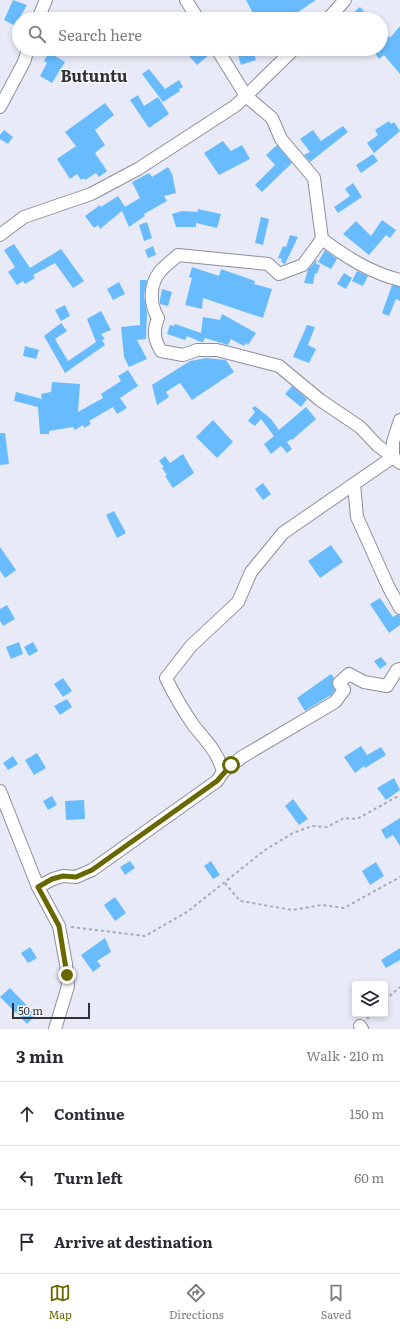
<!DOCTYPE html>
<html lang="en">
<head>
<meta charset="utf-8">
<style>
  body { margin:0; font-family:Literata,serif; background:#f2f2f3; color:#2b2b33 }
  .controls { position:absolute; right:12px; bottom:12px; display:grid; overflow:hidden; border-radius:4px; box-shadow:0 2px 6px #0003 }
  .controls button { width:36px; height:36px; display:grid; place-items:center; padding:0; border:0; border-bottom:1px solid #e1e1e2; background:#fff; color:#2b2b33; font:20px sans-serif }
  .scale { position:absolute; left:12px; bottom:10px; width:78px; box-sizing:border-box; padding-left:4px; border:2px solid #313136; border-top:0; font-size:11px; line-height:14px; white-space:nowrap; color:#313136; -webkit-text-stroke:3px #f7f8fd; paint-order:stroke }
  .stop { position:absolute; width:12px; height:12px; margin:-9px; border:3px solid #696700; border-radius:50%; background:#fff }
  .stop.end { background:#696700; border-color:#fff; box-shadow:0 1px 4px #0008 }
  .list { margin:0; padding:0; list-style:none }
  h2 { display:flex; justify-content:space-between; align-items:center; height:52px; margin:0; padding:0 16px; font-size:17px }
  h2 small { font-size:13px; font-weight:400; color:#7c7c81 }
  .list li { display:grid; grid-template-columns:26px 1fr auto; gap:12px; align-items:center; box-sizing:border-box; height:64px; padding:0 16px; border-top:1px solid #e1e1e2 }
  .list b { display:block; font-size:15px; white-space:nowrap }
  .list em { font-size:13px; font-style:normal; color:#7c7c81 }
  .icon { flex:none; width:22px; height:22px; fill:none; stroke:currentColor; stroke-width:2; stroke-linecap:round; stroke-linejoin:round }
  .map { position:relative; flex:none; width:400px; height:1029px; overflow:hidden }
  .search { position:absolute; background:#fff; box-shadow:0 2px 6px #0003; left:12px; right:12px; top:12px; height:44px; display:flex; align-items:center; gap:10px; box-sizing:border-box; padding:0 14px; border-radius:22px; color:#7c7c81; font-size:15px }
  .sheet { height:244px; background:#fff }
  nav { display:flex; justify-content:space-around; align-items:center; box-sizing:border-box; height:56px; border-top:1px solid #e1e1e2; background:#fff; font-size:11px; color:#7c7c81 }
  nav a { display:grid; justify-items:center; gap:2px }
  nav .on { color:#696700 }
  .map>svg:first-child { display:block }
  .building { fill:#68bcfe }
  .lines { fill:none; stroke-linecap:round; stroke-linejoin:round }
  .minor-casing { stroke:#8e8f9b; stroke-width:14 }
  .path { stroke:#a8a9b3; stroke-width:2; stroke-dasharray:3 3; stroke-linecap:butt }
  .minor { stroke:#fff; stroke-width:12 }
  .route { stroke:#696700; stroke-width:5 }
  .labels { text-anchor:middle; dominant-baseline:central; stroke-width:3; stroke-linejoin:round; paint-order:stroke }
  .quarter-label { font-size:16px; font-weight:bold; fill:#313136; stroke:#f7f8fd }
</style>
</head>
<body>
<div class="map">
<svg width="400" height="1029" viewBox="0 0 400 1029">
  <rect width="100%" height="100%" fill="#e8eaf7"/>
  <!-- building -->
  <g class="building">
    <path d="M13 0 27 5 19 19V28L4 20Z"/>
    <path d="M246 0H316L292 16 295 19H256Z"/>
    <path d="M360 7 370 19H346Z"/>
    <path d="M400 26V74L384 55 379 59 372 49H381V44L388 36 390 38Z"/>
    <path d="M183 49H206L210 54 197 65Z"/>
    <path d="M253 50 256 60 241 65 238 55Z"/>
    <path d="M49 52 65 62 52 83 40 76 47 63 44 61Z"/>
    <path d="M149 69 165 89 179 80 183 87 179 89 180 91 163 102 142 74Z"/>
    <path d="M138 95 144 106 158 97 169 114 149 128 130 100Z"/>
    <path d="M105 103 114 115 95 130 105 145 95 153 107 171 99 177 96 173 85 180 84 178 81 180 77 174 70 179 57 159 76 146 65 132Z"/>
    <path d="M389 121 391 124 394 122 400 131 374 153 367 143 378 135 375 130Z"/>
    <path d="M343 126 348 132 310 162 304 155 310 152 300 139 313 130 321 141Z"/>
    <path d="M4 130 13 137 8 144 0 139V135Z"/>
    <path d="M223 141 231 151 242 145 250 159 219 175 204 153Z"/>
    <path d="M277 145 292 163 262 192 255 185 275 165 266 155Z"/>
    <path d="M373 154 378 161 361 173 356 165Z"/>
    <path d="M168 167 172 174 176 193 164 196 167 201 144 214 145 216 129 227 122 211 100 229 98 225 94 228 85 216 100 205 101 207 118 196 125 207 140 198 132 182 149 173 152 177Z"/>
    <path d="M353 183 362 197 338 213 334 207 350 196 345 189Z"/>
    <path d="M198 209 221 214 217 228 196 223V227H176L172 214 182 211 198 212Z"/>
    <path d="M261 217 269 219 263 245 255 243Z"/>
    <path d="M382 220 396 230 390 238 386 235 369 255 343 234 356 221 371 236Z"/>
    <path d="M147 222 152 238 144 241 139 225Z"/>
    <path d="M290 235 298 237 285 264 281 262 282 259 278 258 283 246 286 247Z"/>
    <path d="M14 244 30 268 61 249 84 281 73 288 55 263 33 275 35 278 25 284 23 281 17 285 8 272 15 267 4 250Z"/>
    <path d="M153 246 156 255 148 258 145 250Z"/>
    <path d="M325 250 337 259 331 269 318 262Z"/>
    <path d="M317 259 316 264 320 265 317 274 315 273 313 284 304 283 308 270Z"/>
    <path d="M192 267 219 276 221 269 255 281 254 284 272 289 263 318 203 298 202 309 185 305 192 278 189 277Z"/>
    <path d="M357 271 368 276 363 286 352 281Z"/>
    <path d="M344 273 352 278 346 289 337 284Z"/>
    <path d="M140 280H147L144 295 147 313 146 339 137 340 147 359 129 367 124 357 121 327 140 325Z"/>
    <path d="M119 282 125 294 113 300 107 289Z"/>
    <path d="M392 285 400 287V301L396 299 389 316 382 313Z"/>
    <path d="M162 289 172 292 168 306 160 304V299Z"/>
    <path d="M65 305 70 316 61 321 55 310Z"/>
    <path d="M101 311 111 330 101 334 105 339 102 340 105 345 65 373 44 336 61 323 67 331 55 339 68 361 96 342 87 319Z"/>
    <path d="M222 314 256 333 248 345 246 343 244 346 231 339 228 345 205 338 203 342H201L187 336 185 340 167 334 170 325 174 326 175 324 201 333 203 317 220 320Z"/>
    <path d="M307 325 315 327 308 345 316 349 309 363 293 357Z"/>
    <path d="M25 346 39 350 36 359 23 356Z"/>
    <path d="M206 358 226 360 234 372 192 400 180 383 166 392 169 397 157 405 152 385 190 361Z"/>
    <path d="M128 370 138 386 120 398 127 408 117 414 113 407 89 421 91 424 84 428 83 425 75 430 73 427 49 431V434H40L38 407 14 401 16 392 42 399 41 394 51 392 52 382 80 384 78 412 103 398 101 394 121 381 118 376Z"/>
    <path d="M292 386 307 399 301 407 285 394Z"/>
    <path d="M255 406 271 419 279 430 306 407 316 419 292 440 291 439 287 442 292 449 287 453 281 446 271 454 264 444 274 436 261 419 255 426 248 421 255 412 252 408Z"/>
    <path d="M213 420 233 442 217 458 196 437Z"/>
    <path d="M0 433H5L9 464 0 465Z"/>
    <path d="M183 454 194 473 173 488 165 476 167 475 162 468 164 467 159 461 165 456 170 463Z"/>
    <path d="M263 483 271 494 263 500 255 489Z"/>
    <path d="M114 511 126 533 117 538 106 515Z"/>
    <path d="M331 545 343 562 320 578 308 561Z"/>
    <path d="M0 547 16 570 5 578 0 571Z"/>
    <path d="M380 598 393 617 396 615H400V625L389 633 370 604Z"/>
    <path d="M7 605 15 619 3 626 0 621V609Z"/>
    <path d="M19 642 23 654 11 659 6 647Z"/>
    <path d="M33 642 38 651 29 656 24 647Z"/>
    <path d="M381 657 387 664 380 669 374 661Z"/>
    <path d="M331 674 334 678 332 684 335 690 331 695 305 711 297 698Z"/>
    <path d="M63 678 72 691 63 697 54 684Z"/>
    <path d="M67 699 72 707 60 715 54 706Z"/>
    <path d="M361 746 367 755 381 747 386 755 365 768 364 766 355 773 344 757Z"/>
    <path d="M37 753 46 768 34 775 25 760Z"/>
    <path d="M13 756 18 764 8 770 3 763Z"/>
    <path d="M394 778 400 790 386 800 377 788Z"/>
    <path d="M52 796 57 805 48 810 43 801Z"/>
    <path d="M293 799 308 819 299 825 285 806Z"/>
    <path d="M84 800 85 819 66 820 65 801Z"/>
    <path d="M400 818V846L393 835 386 839 381 830Z"/>
    <path d="M130 861 135 868 125 875 120 867Z"/>
    <path d="M211 861 220 875 213 879 204 866Z"/>
    <path d="M376 862 384 876 370 885 362 871Z"/>
    <path d="M115 897 126 913 115 921 104 905Z"/>
    <path d="M105 938 111 952 97 961 101 966 93 972 81 955Z"/>
    <path d="M30 947 37 958 28 963 21 953Z"/>
    <path d="M400 948V960L386 968 381 960Z"/>
    <path d="M10 988 36 1015 27 1024 0 997Z"/>
  </g>
  <g class="lines">
    <!-- minor casing -->
    <g class="minor-casing">
      <g id="minor">
        <path d="M186 0 198 19"/>
        <path d="M38 19 46 0"/>
        <path d="M328 19 345 0"/>
        <path d="M294 49 246 96 272 118 281 139 314 178 322 239C346 257 371 273 400 280"/>
        <path d="M0 107 24 62 28 49"/>
        <path d="M0 235 24 217 91 194 138 169 235 106 246 96 217 49"/>
        <path d="M400 420 393 442V457L400 463"/>
        <path d="M354 484 357 517 388 586 400 608"/>
        <path d="M223 772 242 757 335 702 344 690 339 683 349 674 364 682 387 686 397 670 400 669"/>
        <path d="M0 791 38 887 59 926 66 964 68 986 55 1029"/>
        <path d="M38 887 53 879 63 876 76 877 92 870 217 781 223 772C218 752 206 741 194 726 183 710 174 695 166 678L191 646 238 602 251 572 283 533 393 457 377 445 360 427 320 400 279 366 217 350H197L183 355 161 351C154 339 153 332 158 318 150 305 149 286 159 273 164 266 172 261 178 255L268 264 279 274 303 265 322 239"/>
        <path d="M360 1026 362 1029"/>
      </g>
    </g>
    <!-- path -->
    <g class="path">
      <path d="M225 883 240 901 293 910 321 905 344 908 400 877"/>
      <path d="M71 927 145 936 187 912 265 850 293 833 312 826 327 827 344 818 357 819 400 795"/>
      <path d="M385 1000 400 987"/>
      <path d="M367 1019 371 1014"/>
    </g>
    <!-- minor -->
    <use href="#minor" class="minor"/>
  </g>
  <g class="lines">
    <!-- route -->
    <path class="route" d="M67 975 59 926 38 887 52 879 63 876 76 877 92 870 217 781 231 765"/>
  </g>
  <g class="labels">
    <!-- quarter labels -->
    <g class="quarter-label">
      <text x="94" y="75">Butuntu</text>
    </g>
  </g>
</svg>
<div class="controls">
<button><svg class="icon" aria-label="layers" viewBox="0 0 24 24"><path d="M12 4l9 5-9 5-9-5zM3 14l9 5 9-5"/></svg></button>
</div>
<div class="scale">50 m</div>
<div class="stop" style="left:231px;top:765px"></div>
<div class="stop end" style="left:67px;top:975px"></div>
<div class="search"><svg class="icon" aria-label="search" viewBox="0 0 24 24"><circle cx="10" cy="10" r="6"/><path d="M15 15l6 6"/></svg>Search here</div>
</div>
<section class="sheet">
<h2>3 min<small>Walk · 210 m</small></h2>
<ul class="list">
<li><svg class="icon" aria-label="ahead" viewBox="0 0 24 24"><path d="M12 20V5M6 11l6-6 6 6"/></svg><div><b>Continue</b></div><em>150 m</em></li>
<li><svg class="icon" aria-label="left" viewBox="0 0 24 24"><path d="M17 20v-9H6M10 6l-5 5 5 5"/></svg><div><b>Turn left</b></div><em>60 m</em></li>
<li><svg class="icon" aria-label="arrive" viewBox="0 0 24 24"><path d="M6 21V4h12l-3 4 3 4H6"/></svg><div><b>Arrive at destination</b></div></li>
</ul>
</section>
<nav>
<a class="on"><svg class="icon" aria-label="map" viewBox="0 0 24 24"><path d="M3 6l6-2 6 2 6-2v14l-6 2-6-2-6 2zM9 4v14M15 6v14"/></svg>Map</a>
<a><svg class="icon" aria-label="directions" viewBox="0 0 24 24"><path d="M12 3l9 9-9 9-9-9zM9 14v-3h6M13 9l2 2-2 2"/></svg>Directions</a>
<a><svg class="icon" aria-label="saved" viewBox="0 0 24 24"><path d="M7 4h10v16l-5-4-5 4z"/></svg>Saved</a>
</nav>
</body>
</html>
